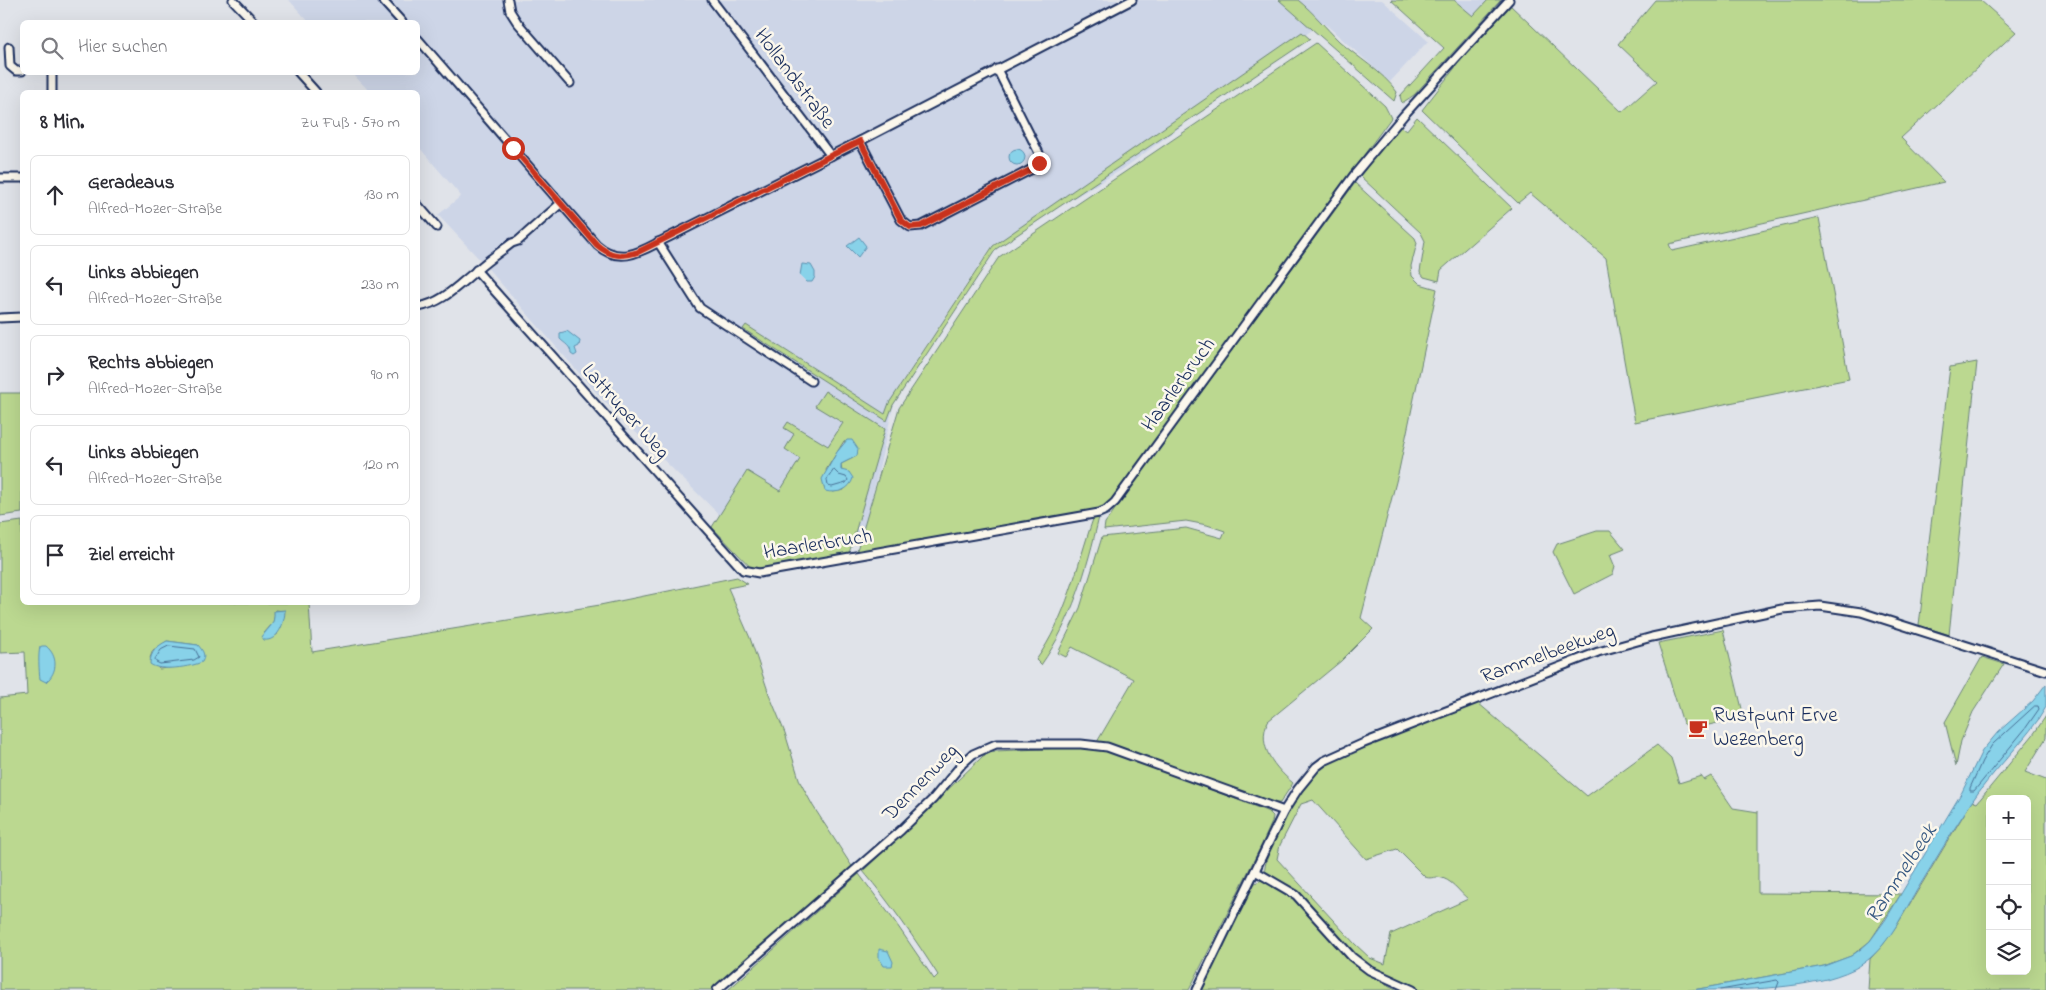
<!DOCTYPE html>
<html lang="de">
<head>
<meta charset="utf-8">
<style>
  body { margin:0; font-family:"Indie Flower",sans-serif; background:#f7f7f7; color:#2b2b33 }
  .controls { position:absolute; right:15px; bottom:15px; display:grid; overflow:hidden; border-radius:8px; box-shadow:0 5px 20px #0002 }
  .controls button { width:45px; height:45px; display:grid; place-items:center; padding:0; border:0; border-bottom:1px solid #e1e1e2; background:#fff; color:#2b2b33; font:25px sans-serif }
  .stop { position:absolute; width:15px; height:15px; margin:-11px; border:4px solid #c8321e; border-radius:50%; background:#fff }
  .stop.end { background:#c8321e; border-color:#fff; box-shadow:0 1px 5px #0008 }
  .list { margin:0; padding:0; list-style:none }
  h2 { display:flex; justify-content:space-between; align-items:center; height:65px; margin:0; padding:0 20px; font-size:21px }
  h2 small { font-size:16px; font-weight:400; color:#7c7c81 }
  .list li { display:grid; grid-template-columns:32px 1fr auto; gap:15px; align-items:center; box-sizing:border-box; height:80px; margin:0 10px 10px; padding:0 10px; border:1px solid #e1e1e2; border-radius:8px }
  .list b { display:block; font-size:19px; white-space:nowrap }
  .list p { margin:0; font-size:16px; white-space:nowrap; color:#7c7c81 }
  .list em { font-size:16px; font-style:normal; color:#7c7c81 }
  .icon { flex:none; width:28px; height:28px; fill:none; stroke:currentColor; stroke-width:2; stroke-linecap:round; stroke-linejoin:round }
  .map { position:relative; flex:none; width:2046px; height:990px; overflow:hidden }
  .search { position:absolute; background:#fff; box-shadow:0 5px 20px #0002; left:20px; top:20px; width:400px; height:55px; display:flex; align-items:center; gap:12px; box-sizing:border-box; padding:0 18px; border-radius:8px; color:#7c7c81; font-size:19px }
  .panel { position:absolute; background:#fff; box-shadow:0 5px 20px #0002; left:20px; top:90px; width:400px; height:515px; border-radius:8px }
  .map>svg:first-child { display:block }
  .built { fill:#cdd5e7 }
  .green { fill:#bbd890; stroke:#6b8477; fill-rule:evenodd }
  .water { fill:#88d2e9; stroke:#5c91b1 }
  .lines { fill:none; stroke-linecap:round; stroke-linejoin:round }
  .shore { stroke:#477096; stroke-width:1 }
  .street-casing { stroke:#1b2f5e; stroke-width:11 }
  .street { stroke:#fbf7ec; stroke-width:7 }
  .route { stroke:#c8321e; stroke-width:6 }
  .labels { text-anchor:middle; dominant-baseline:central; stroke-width:5; stroke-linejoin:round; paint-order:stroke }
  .street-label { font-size:21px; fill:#1b2f5e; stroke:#fbf7ec }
  .poi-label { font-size:21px; fill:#1b2f5e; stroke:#fbf7ec; text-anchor:start }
  .water-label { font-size:22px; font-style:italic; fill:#365881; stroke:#fbf7ec }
</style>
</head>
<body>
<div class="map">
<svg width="2046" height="990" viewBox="0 0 2046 990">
  <rect width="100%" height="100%" fill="#e0e3e9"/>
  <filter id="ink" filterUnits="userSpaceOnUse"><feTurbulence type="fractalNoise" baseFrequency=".02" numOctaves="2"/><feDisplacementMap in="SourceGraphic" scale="10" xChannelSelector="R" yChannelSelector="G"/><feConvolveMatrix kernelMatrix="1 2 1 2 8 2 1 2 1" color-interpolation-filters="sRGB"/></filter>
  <g filter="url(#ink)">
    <!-- built -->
    <g class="built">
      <path d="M289 0H1382L1428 41 1390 82 1323 22 1123 169 992 246 897 390 862 541 764 559 600 397 484 264 438 215 461 196 418 146V92H370L352 73 418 72V22H309Z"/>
      <path d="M1454 0H1492L1475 19Z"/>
    </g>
    <!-- green -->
    <g class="green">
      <path d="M1279 0H1298C1314 13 1325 27 1339 41 1358 58 1382 71 1397 92L1394 101Z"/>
      <path d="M1391 0H1454L1473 16 1488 0H1501L1414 95 1402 103 1400 96 1444 48Z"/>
      <path d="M1655 0H1980L2016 32 1901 138 1944 182 1669 244 1672 251 1819 218 1849 379 1635 422 1606 258 1530 193 1518 203 1422 110 1475 42 1509 4 1622 112 1657 81 1618 44Z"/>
      <path d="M1302 32 1310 39 996 249 893 405 887 421 743 329 746 325 885 414 889 403 993 246Z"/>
      <path d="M1316 43 1385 106 1391 118 1105 508 855 557 899 408 999 257Z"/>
      <path d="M1417 117 1512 208 1441 270 1439 281 1424 277 1420 272 1425 241 1421 233 1360 176 1398 125 1406 131Z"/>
      <path d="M1355 183 1415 238 1417 243 1411 266 1412 276 1420 284 1437 289 1399 470 1361 618 1373 629 1341 661 1268 721C1256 746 1275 768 1293 783L1280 803H1272L1097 742 1134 679 1072 647 1066 657 1058 653 1080 608 1102 537 1186 528 1222 538 1225 531 1207 525 1186 521 1104 530 1105 523Z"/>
      <path d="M1977 362 1949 635 1919 625 1950 367Z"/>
      <path d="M825 391 885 429 848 557 757 574 712 527 747 471 780 491 800 459 785 449 794 434 784 428 788 422 828 446 843 423 815 406ZM844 441 853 458 841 464 844 490 833 492 826 470Z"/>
      <path d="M0 393H22V513L0 516Z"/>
      <path d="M1099 517C1087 569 1072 621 1041 665L1036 660C1066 619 1077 566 1093 519Z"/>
      <path d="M22 521V602L309 603 312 652 600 605 737 577 748 584 728 588 750 638 769 694 785 733 800 782 813 806 853 868 712 990H0V698L27 695 25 652 0 653V524ZM276 610 284 611 277 635 264 633 273 623ZM167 641 198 645 177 667 159 669 150 658 153 650Z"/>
      <path d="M1597 531H1610L1625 549 1610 555 1615 567 1613 574 1574 594 1553 552 1557 544Z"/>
      <path d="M1723 630 1744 717 1691 729 1683 723 1658 643Z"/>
      <path d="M1982 657 2004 664 1973 712 1961 741 1956 766 1945 722Z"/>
      <path d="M1478 703 1587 796 1657 745 1671 758 1679 783 1701 776 1704 780 1711 776 1733 808 1758 812V893L1901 894 1870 941 1851 956 1824 966 1693 990H1419L1380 974 1361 960 1348 949 1299 894 1265 872C1261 860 1299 790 1309 779 1316 770 1327 763 1337 757ZM1313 800 1366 859 1397 849 1425 877C1430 879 1433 877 1438 877 1452 879 1458 891 1468 899L1391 934 1385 964 1370 958 1355 944 1277 859 1280 845 1301 804Z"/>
      <path d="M2046 716V738L2025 772 2046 780V990H1868L1870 959 1882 946 1897 925 1972 801 1977 803 2033 735ZM1990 799H2027V971H1990Z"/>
      <path d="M1087 747 1112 751 1269 812 1273 816 1272 822 1262 844 1189 990H728L859 874 893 919 934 979 938 975C915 939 891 904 863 871L983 756 995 751Z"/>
      <path d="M1262 880C1293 886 1327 936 1349 959 1362 972 1381 982 1398 990H1201L1255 883Z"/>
    </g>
    <!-- water -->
    <g class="water">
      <circle cx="1017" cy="157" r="8"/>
      <path d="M859 237 866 246 858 257 847 246Z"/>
      <path d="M802 264 811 265 815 272V277L812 282H807L800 275Z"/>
      <path d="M567 331 580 341 579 346 575 348 577 354 574 356 571 354C571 346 565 344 560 339V333Z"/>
      <path d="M847 440H852L858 449 857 456 841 464V470L849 472 853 478C850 490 837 494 825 491L822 479 837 452Z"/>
      <path d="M285 610C285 622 278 642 264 640L262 637C269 626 275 626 274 611Z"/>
      <path d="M167 641 198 645C203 651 206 655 202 662 191 667 160 672 150 664 150 652 157 646 167 641Z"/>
      <path d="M42 646H46C58 656 58 672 46 682L40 679C39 671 38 654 40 647Z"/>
      <path d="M2046 684V707L2038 720C2017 749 1991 773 1971 803 1952 831 1935 861 1917 890 1900 919 1885 953 1854 969 1811 990 1741 990 1693 990L1824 966 1851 956 1861 949 1870 941 1886 919 1962 792 1982 751 1998 732 2033 701Z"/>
      <path d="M879 949 888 951 893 962 892 966H884L879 958Z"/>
    </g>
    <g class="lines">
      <!-- shore -->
      <g class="shore">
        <path d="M834 470 839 475 846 477 848 480 846 483 832 487 828 486 827 480Z"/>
        <path d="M169 646 195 649 199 657 194 660 160 664 156 662 155 659 161 650Z"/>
        <path d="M2035 706H2038L2039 709 2025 729 1974 791H1970V788L1982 761 1992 745Z"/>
        <path d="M1720 990 1777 980 1779 982 1776 990"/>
      </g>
      <!-- street casing -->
      <g class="street-casing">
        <g id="street">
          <path d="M233 0 254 22"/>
          <path d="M382 0 402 22"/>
          <path d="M508 0 510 11 517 22 570 83"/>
          <path d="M712 0 831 156"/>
          <path d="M418 39 597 245C622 267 644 249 669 237L860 141 1132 0"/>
          <path d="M9 47 10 66 16 71H22"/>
          <path d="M52 72V92"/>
          <path d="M298 72 316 92"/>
          <path d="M860 141 901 220 910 227 921 226 1034 168 1039 163V153L997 69"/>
          <path d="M0 178H22"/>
          <path d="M418 205 437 227"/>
          <path d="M658 242 700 308 811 381"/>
          <path d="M476 270 743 570 759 573 1099 513 1106 510 1115 502 1354 175 1404 115 1509 0"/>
          <path d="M418 307C443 303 458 285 477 270 488 260 500 252 512 243L518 241 560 204"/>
          <path d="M0 318 22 317"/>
          <path d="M1255 871 1296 895 1352 957 1369 970 1413 990"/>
          <path d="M717 990 901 830 933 799 962 764 973 754 996 744H1081L1107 747 1284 811"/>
          <path d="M1197 990 1284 811 1298 789 1316 767 1324 761 1364 743 1598 652 1652 637 1782 609 1820 606 1861 612 2046 671"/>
        </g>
      </g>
      <!-- street -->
      <use href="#street" class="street"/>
    </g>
  </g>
  <g class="lines" filter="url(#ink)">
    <!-- route -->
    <path class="route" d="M513 148 597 245C611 257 622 257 638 252L860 141 901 220 910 227 921 226 1034 168 1039 163"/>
  </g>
  <!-- icons -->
  <defs>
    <g id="cafe-bare" transform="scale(1.5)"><path d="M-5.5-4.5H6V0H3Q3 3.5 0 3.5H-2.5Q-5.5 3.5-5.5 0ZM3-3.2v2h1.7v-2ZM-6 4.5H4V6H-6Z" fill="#c8321e" stroke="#fbf7ec" stroke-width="2.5" paint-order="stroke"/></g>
  </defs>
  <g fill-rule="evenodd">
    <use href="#cafe-bare" x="1698" y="728"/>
  </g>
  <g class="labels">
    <!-- street labels -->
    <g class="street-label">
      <text transform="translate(794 79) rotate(53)">Hollandstraße</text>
      <text transform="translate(1179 385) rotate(-54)">Haarlerbruch</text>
      <text transform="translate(625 412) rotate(48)">Lattruper Weg</text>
      <text transform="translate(818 545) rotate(-9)">Haarlerbruch</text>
      <text transform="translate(1548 654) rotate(-20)">Rammelbeekweg</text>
      <text transform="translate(921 783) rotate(-46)">Dennenweg</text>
    </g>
    <!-- poi labels -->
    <g class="poi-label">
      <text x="1713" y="716">Rustpunt Erve<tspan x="1713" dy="24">Wezenberg</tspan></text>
    </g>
    <!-- water labels -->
    <g class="water-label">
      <text transform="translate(1902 874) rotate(-57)">Rammelbeek</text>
    </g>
  </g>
</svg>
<div class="controls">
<button>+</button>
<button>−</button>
<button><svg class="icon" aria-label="locate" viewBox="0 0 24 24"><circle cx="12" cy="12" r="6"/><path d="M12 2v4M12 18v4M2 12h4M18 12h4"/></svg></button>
<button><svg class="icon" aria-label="layers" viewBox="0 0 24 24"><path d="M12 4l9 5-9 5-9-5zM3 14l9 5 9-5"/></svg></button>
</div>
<div class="stop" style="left:513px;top:148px"></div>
<div class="stop end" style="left:1039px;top:163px"></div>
<div class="search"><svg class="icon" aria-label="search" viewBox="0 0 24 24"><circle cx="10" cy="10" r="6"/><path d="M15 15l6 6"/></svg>Hier suchen</div>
<section class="panel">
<h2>8 Min.<small>Zu Fuß · 570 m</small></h2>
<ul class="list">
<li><svg class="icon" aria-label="ahead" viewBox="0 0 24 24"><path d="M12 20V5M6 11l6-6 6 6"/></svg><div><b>Geradeaus</b><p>Alfred-Mozer-Straße</p></div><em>130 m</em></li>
<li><svg class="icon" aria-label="left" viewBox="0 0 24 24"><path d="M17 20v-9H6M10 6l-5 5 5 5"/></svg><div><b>Links abbiegen</b><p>Alfred-Mozer-Straße</p></div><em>230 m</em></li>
<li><svg class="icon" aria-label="right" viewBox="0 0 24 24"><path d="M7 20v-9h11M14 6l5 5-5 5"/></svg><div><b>Rechts abbiegen</b><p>Alfred-Mozer-Straße</p></div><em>90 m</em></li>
<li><svg class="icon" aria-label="left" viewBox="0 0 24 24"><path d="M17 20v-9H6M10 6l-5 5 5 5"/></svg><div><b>Links abbiegen</b><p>Alfred-Mozer-Straße</p></div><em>120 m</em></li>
<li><svg class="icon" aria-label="arrive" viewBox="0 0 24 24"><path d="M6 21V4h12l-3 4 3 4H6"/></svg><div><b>Ziel erreicht</b></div></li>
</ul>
</section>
</div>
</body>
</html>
